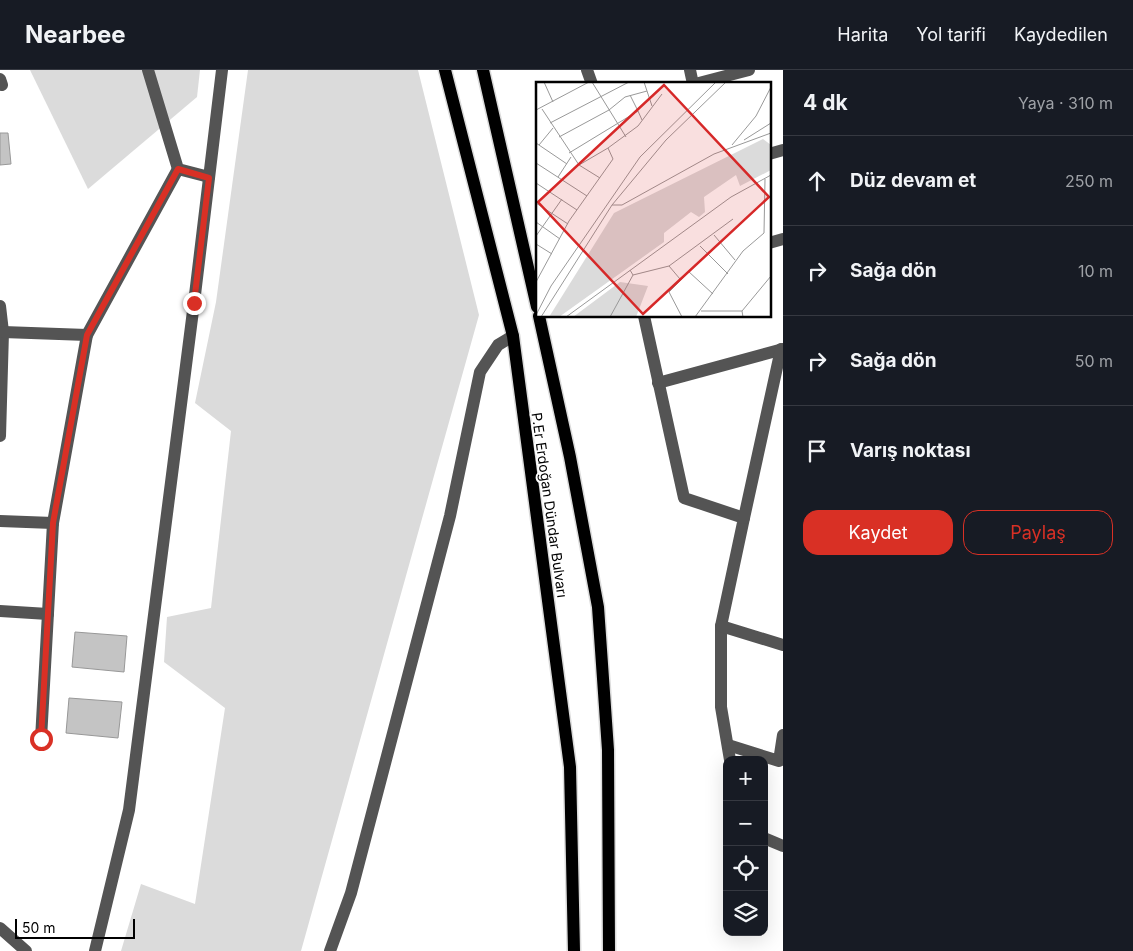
<!DOCTYPE html>
<html lang="tr">
<head>
<meta charset="utf-8">
<style>
  body { margin:0; font-family:Inter,sans-serif; background:#242831; color:#f1f3f6 }
  .controls { position:absolute; right:15px; bottom:15px; display:grid; overflow:hidden; border-radius:10px; box-shadow:0 5px 20px #0002 }
  .controls button { width:45px; height:45px; display:grid; place-items:center; padding:0; border:0; border-bottom:1px solid #363941; background:#171b24; color:#f1f3f6; font:25px sans-serif }
  .scale { position:absolute; left:15px; bottom:12px; width:120px; box-sizing:border-box; padding-left:5px; border:2px solid #000; border-top:0; font-size:14px; line-height:18px; white-space:nowrap; color:#000; -webkit-text-stroke:4px #fff; paint-order:stroke }
  .stop { position:absolute; width:15px; height:15px; margin:-11px; border:4px solid #d93025; border-radius:50%; background:#fff }
  .stop.end { background:#d93025; border-color:#fff; box-shadow:0 1px 5px #0008 }
  .list { margin:0; padding:0; list-style:none }
  h2 { display:flex; justify-content:space-between; align-items:center; height:65px; margin:0; padding:0 20px; font-size:21px }
  h2 small { font-size:16px; font-weight:400; color:#9ea1a6 }
  .list li { display:grid; grid-template-columns:32px 1fr auto; gap:15px; align-items:center; box-sizing:border-box; height:90px; padding:0 20px; border-top:1px solid #363941 }
  .list b { display:block; font-size:19px; white-space:nowrap }
  .list em { font-size:16px; font-style:normal; color:#9ea1a6 }
  .actions { display:flex; gap:10px; padding:15px 20px }
  .actions a { flex:1; padding:11px 0; border:1px solid #d93025; border-radius:15px; text-align:center; font-size:18px; color:#d93025 }
  .actions .main { background:#d93025; color:#fff }
  .icon { flex:none; width:28px; height:28px; fill:none; stroke:currentColor; stroke-width:2; stroke-linecap:round; stroke-linejoin:round }
  .map { position:relative; flex:none; width:783px; height:881px; overflow:hidden }
  header { display:flex; align-items:center; gap:30px; box-sizing:border-box; height:70px; padding:0 25px; background:#171b24; border-bottom:1px solid #363941 }
  header strong { font-size:24px }
  nav { display:flex; gap:28px; margin-inline-start:auto; font-size:18px }
  main { display:flex }
  aside { flex:1; background:#171b24 }
  .map>svg:first-child { display:block }
  .green { fill:#dbdbdb }
  .building { fill:#c4c4c4; stroke:#989898 }
  .lines { fill:none; stroke-linecap:round; stroke-linejoin:round }
  .major-casing { stroke:#dbdbdb; stroke-width:15 }
  .minor { stroke:#545454; stroke-width:12 }
  .major { stroke:#000; stroke-width:12 }
  .route { stroke:#d93025; stroke-width:6 }
  .labels { text-anchor:middle; dominant-baseline:central; stroke-width:4; stroke-linejoin:round; paint-order:stroke }
  .street-label { font-size:14px; fill:#000; stroke:#fff }
  .inset-road { fill:none; stroke:#999; stroke-width:1 }
  .view { fill:#d62828; fill-opacity:0.15; stroke:#d62828; stroke-width:2.5 }
  .inset-edge { fill:none; stroke:#000; stroke-width:2.5 }
</style>
</head>
<body>
<header>
<strong>Nearbee</strong>
<nav><a>Harita</a><a>Yol tarifi</a><a>Kaydedilen</a></nav>
</header>
<main>
<div class="map">
<svg width="783" height="881" viewBox="0 0 783 881">
  <rect width="100%" height="100%" fill="#fff"/>
  <!-- green -->
  <g class="green">
    <path d="M30 0H200L197 27 88 119Z"/>
    <path d="M248 0H418L479 245 301 881H121L141 814 195 834 225 638 164 592 167 547 211 538 231 361 195 333 216 232Z"/>
  </g>
  <!-- building -->
  <g class="building">
    <path d="M0 63H8L11 94 0 95Z"/>
    <path d="M75 562 127 566 124 602 72 597Z"/>
    <path d="M69 628 122 632 118 668 66 663Z"/>
  </g>
  <g class="lines">
    <!-- major casing -->
    <g class="major-casing">
      <g id="major">
        <path d="M445 0 513 266 570 697 574 881"/>
        <path d="M483 0 537 237"/>
        <path d="M539 246 570 387 598 537 608 680 609 881"/>
      </g>
    </g>
    <!-- minor -->
    <g class="minor">
      <path d="M148 0 178 99 209 107"/>
      <path d="M587 0 592 14"/>
      <path d="M690 0 693 14"/>
      <path d="M0 9 2 15"/>
      <path d="M695 14 749 0"/>
      <path d="M769 84 783 80"/>
      <path d="M769 173 783 169"/>
      <path d="M0 236 3 262 0 366"/>
      <path d="M644 246 684 428 744 448 721 556V637L730 690"/>
      <path d="M3 262 87 265"/>
      <path d="M658 313 783 279"/>
      <path d="M744 448 781 279"/>
      <path d="M0 451 53 453"/>
      <path d="M0 541 48 544"/>
      <path d="M721 556 783 575"/>
      <path d="M41 669 53 453 87 265 178 99"/>
      <path d="M728 675 779 691 783 665"/>
      <path d="M764 768 783 776"/>
      <path d="M0 858 26 881"/>
      <path d="M95 881 129 740 194 233 222 0"/>
      <path d="M330 881 351 823 450 446 480 302 498 275 513 266"/>
    </g>
    <!-- major -->
    <use href="#major" class="major"/>
  </g>
  <g class="lines">
    <!-- route -->
    <path class="route" d="M41 669 53 453 87 265 178 99 209 108 194 233"/>
  </g>
  <g class="labels">
    <!-- street labels -->
    <g class="street-label">
      <text transform="translate(550 435) rotate(82)">P.Er Erdoğan Dündar Bulvarı</text>
    </g>
  </g>
  <!-- overview -->
  <g transform="translate(536 12)">
    <rect width="235" height="235" fill="#fff"/>
    <path d="M227 57 235 63V88L204 104 200 93 168 115 169 130 163 135 155 130 128 151V160L23 235H13L78 131ZM84 200 112 204 100 235H37Z" fill="#dbdbdb"/>
    <path class="inset-road" d="M8 0 17 20M56 0 90 55M108 0 116 24M94 13 102 29M6 27 43 83 64 96M0 28 53 0M14 41 93 0M23 55 73 28 89 15 111 9M208 58 235 41M0 61 31 82M3 63 17 46M196 63 220 34 235 5M33 71 102 29 106 38M0 81 51 114M43 83 72 66M22 95 35 75M0 101 41 128M0 121 32 142M76 123H86L178 72 235 51M0 140 24 157M178 153 199 178M0 154 26 117M0 162 16 172M164 164 192 192M133 184 144 197M152 189 177 212M97 193 133 184 197 137M0 200 33 139 77 77 72 66 102 44 126 12M165 229H206M0 233 15 204 104 75 180 0M5 235 76 123 130 58 190 0M30 235 195 115 235 93M74 235 97 193 94 188M146 235 133 210 171 172M159 235 207 169 228 151 229 97M207 235 206 229 235 194"/>
    <path class="view" d="M128 3 233 115 107 232 2 120Z"/>
    <rect width="235" height="235" class="inset-edge"/>
  </g>
</svg>
<div class="controls">
<button>+</button>
<button>−</button>
<button><svg class="icon" aria-label="locate" viewBox="0 0 24 24"><circle cx="12" cy="12" r="6"/><path d="M12 2v4M12 18v4M2 12h4M18 12h4"/></svg></button>
<button><svg class="icon" aria-label="layers" viewBox="0 0 24 24"><path d="M12 4l9 5-9 5-9-5zM3 14l9 5 9-5"/></svg></button>
</div>
<div class="scale">50 m</div>
<div class="stop" style="left:41px;top:669px"></div>
<div class="stop end" style="left:194px;top:233px"></div>
</div>
<aside>
<h2>4 dk<small>Yaya · 310 m</small></h2>
<ul class="list">
<li><svg class="icon" aria-label="ahead" viewBox="0 0 24 24"><path d="M12 20V5M6 11l6-6 6 6"/></svg><div><b>Düz devam et</b></div><em>250 m</em></li>
<li><svg class="icon" aria-label="right" viewBox="0 0 24 24"><path d="M7 20v-9h11M14 6l5 5-5 5"/></svg><div><b>Sağa dön</b></div><em>10 m</em></li>
<li><svg class="icon" aria-label="right" viewBox="0 0 24 24"><path d="M7 20v-9h11M14 6l5 5-5 5"/></svg><div><b>Sağa dön</b></div><em>50 m</em></li>
<li><svg class="icon" aria-label="arrive" viewBox="0 0 24 24"><path d="M6 21V4h12l-3 4 3 4H6"/></svg><div><b>Varış noktası</b></div></li>
</ul>
<div class="actions"><a class="main">Kaydet</a><a>Paylaş</a></div>
</aside>
</main>
</body>
</html>
